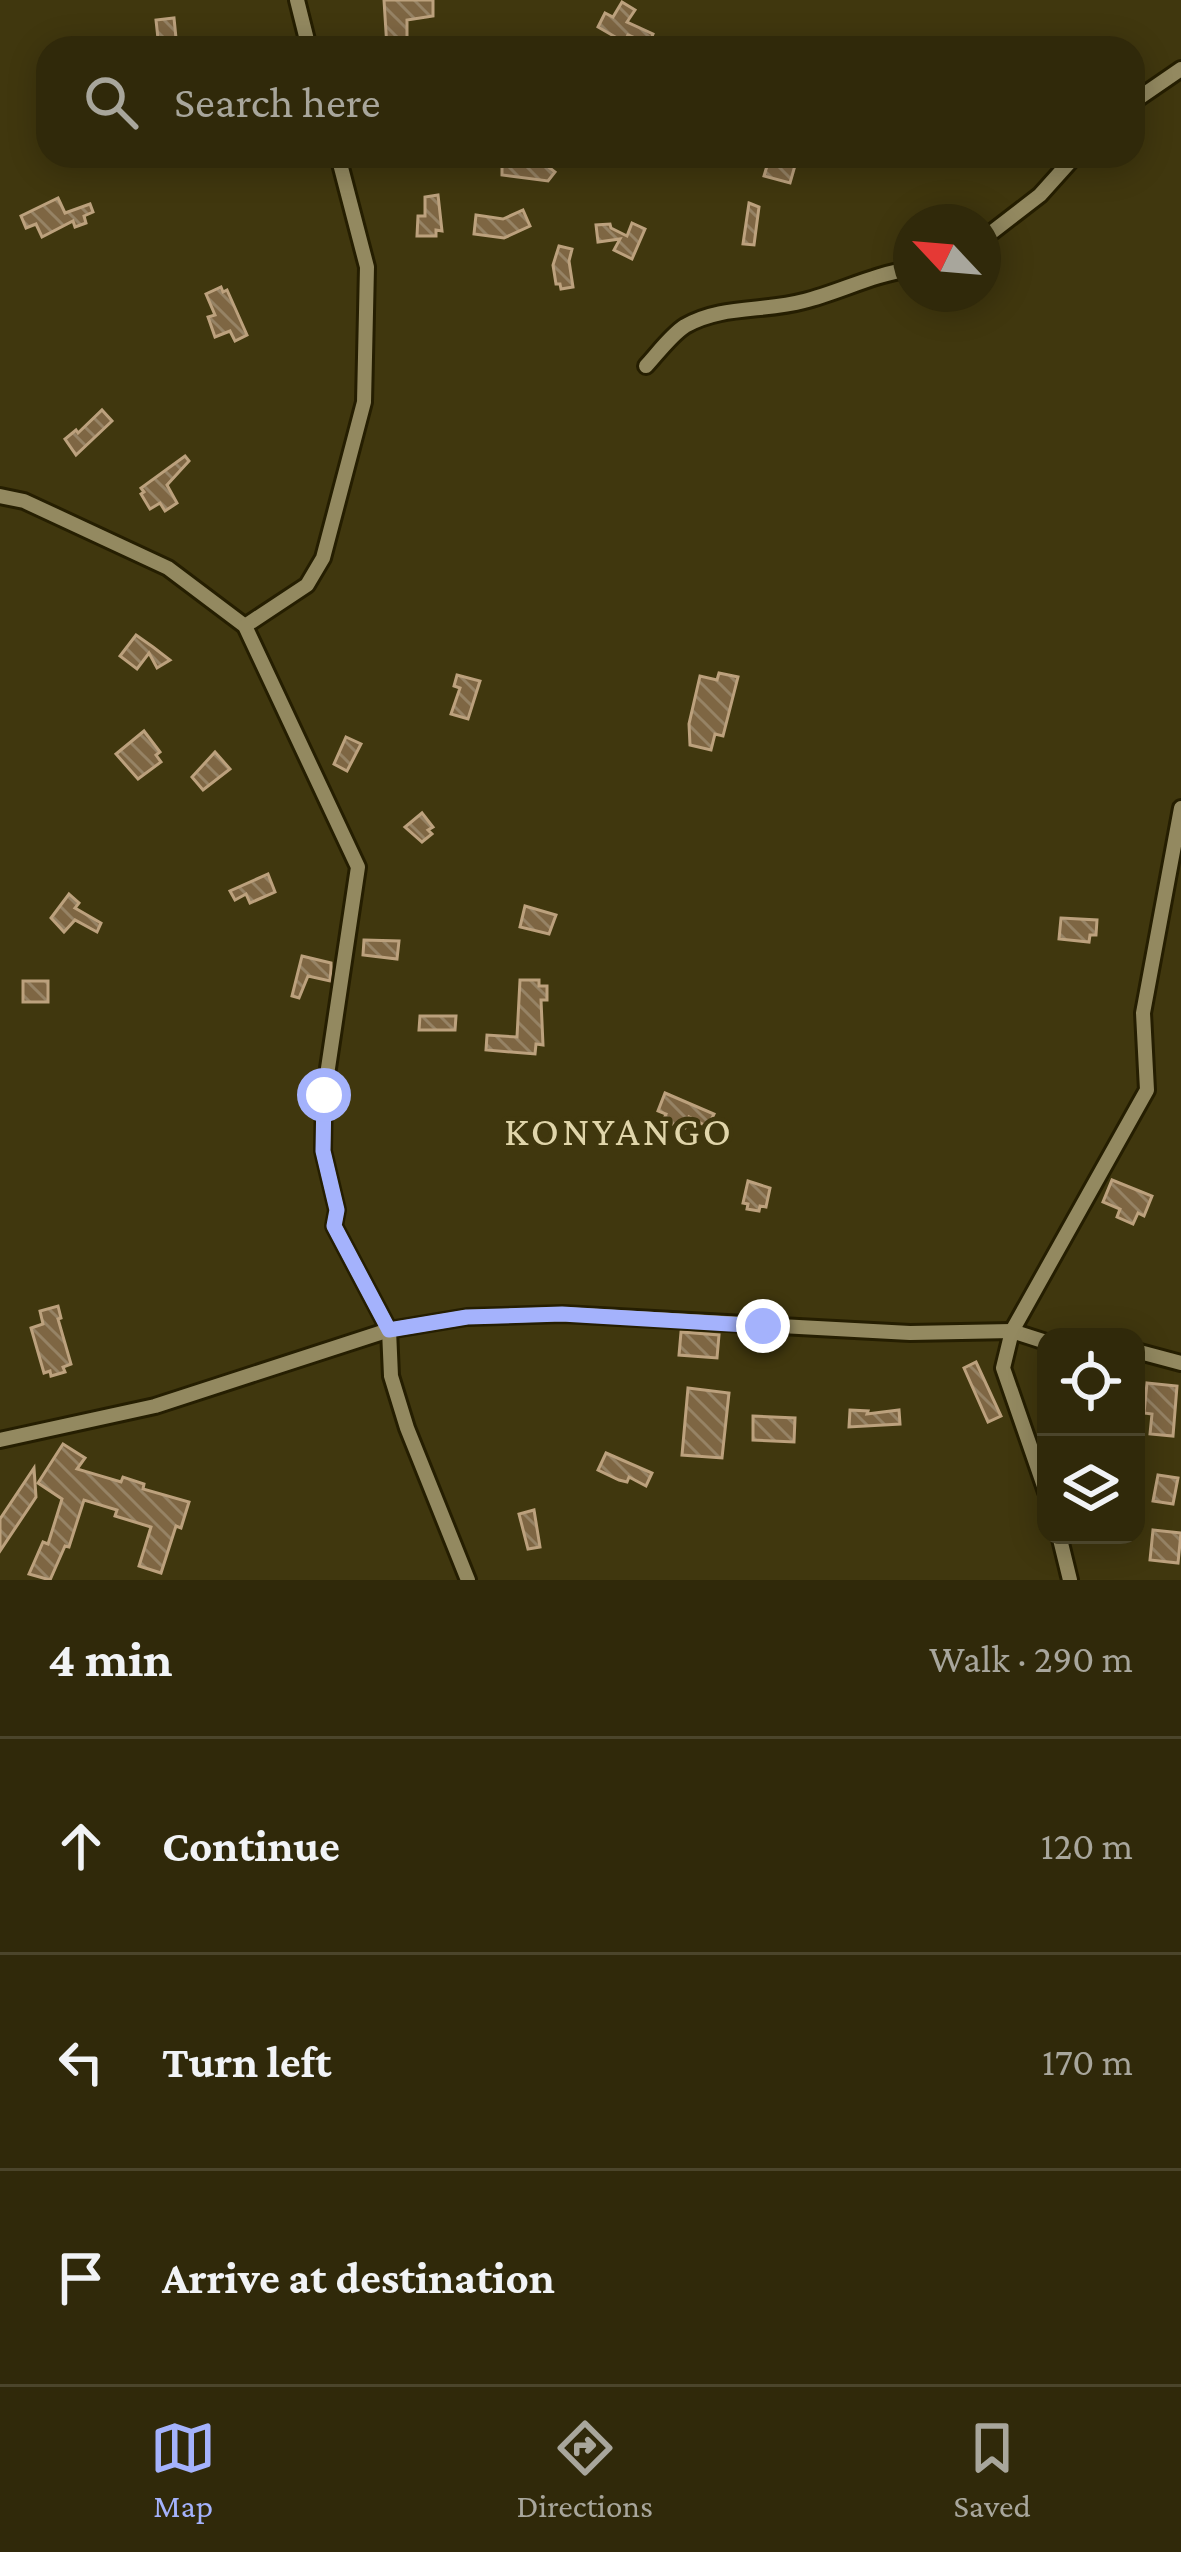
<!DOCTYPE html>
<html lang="en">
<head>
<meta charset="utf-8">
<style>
  body { margin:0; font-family:"Crimson Pro",serif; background:#3c3518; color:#f1f3f6 }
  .controls { position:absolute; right:36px; bottom:36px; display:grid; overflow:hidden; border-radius:24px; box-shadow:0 6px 30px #0003 }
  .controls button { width:108px; height:108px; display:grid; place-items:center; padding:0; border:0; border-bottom:3px solid #4b452b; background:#30290a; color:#f1f3f6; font:60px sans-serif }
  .compass { position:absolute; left:893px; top:204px; width:108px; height:108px; border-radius:50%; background:#30290a; box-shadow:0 6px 30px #0003; rotate:296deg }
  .stop { position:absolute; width:36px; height:36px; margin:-27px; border:9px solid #a4b2fc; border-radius:50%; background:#fff }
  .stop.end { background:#a4b2fc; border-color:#fff; box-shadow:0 3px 12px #0008 }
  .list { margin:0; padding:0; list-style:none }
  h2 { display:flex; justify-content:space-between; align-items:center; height:156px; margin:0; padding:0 48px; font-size:51px }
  h2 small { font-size:39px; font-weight:400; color:#a8a69c }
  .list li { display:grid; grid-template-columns:78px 1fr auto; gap:36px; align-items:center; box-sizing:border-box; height:216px; padding:0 48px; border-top:3px solid #4b452b }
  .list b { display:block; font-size:45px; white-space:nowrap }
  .list em { font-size:39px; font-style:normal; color:#a8a69c }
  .icon { flex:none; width:66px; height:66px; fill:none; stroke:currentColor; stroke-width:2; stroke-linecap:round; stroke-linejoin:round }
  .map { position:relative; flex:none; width:1181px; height:1580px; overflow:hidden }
  .search { position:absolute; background:#30290a; box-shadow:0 6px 30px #0003; left:36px; right:36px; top:36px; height:132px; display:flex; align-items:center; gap:30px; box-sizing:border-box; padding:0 42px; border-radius:36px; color:#a8a69c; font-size:45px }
  .sheet { height:804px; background:#30290a }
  nav { display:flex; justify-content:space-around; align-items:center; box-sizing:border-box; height:168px; border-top:3px solid #4b452b; background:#30290a; font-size:33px; color:#a8a69c }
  nav a { display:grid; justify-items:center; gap:6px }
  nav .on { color:#a4b2fc }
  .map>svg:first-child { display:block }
  .building { fill:url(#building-back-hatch); stroke:#bca17d; stroke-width:3 }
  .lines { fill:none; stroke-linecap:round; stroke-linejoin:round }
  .street-casing { stroke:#251e01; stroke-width:20 }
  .street { stroke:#938960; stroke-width:14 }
  .route { stroke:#a4b2fc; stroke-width:15 }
  .labels { text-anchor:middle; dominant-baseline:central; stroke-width:9; stroke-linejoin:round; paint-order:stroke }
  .neighbourhood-label { font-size:42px; letter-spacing:3px; fill:#e0d5aa; stroke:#40370e }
</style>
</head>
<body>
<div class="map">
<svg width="1181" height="1580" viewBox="0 0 1181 1580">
  <defs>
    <pattern id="building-back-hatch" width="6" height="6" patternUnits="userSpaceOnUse" patternTransform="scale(3)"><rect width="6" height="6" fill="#7e6643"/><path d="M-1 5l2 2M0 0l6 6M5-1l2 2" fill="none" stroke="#968365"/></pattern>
  </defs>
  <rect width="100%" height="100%" fill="#40370e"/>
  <!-- building -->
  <g class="building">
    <path d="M384 0H433V16L407 20V48H387Z"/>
    <path d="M622 2 635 10 627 22 653 34 649 44 628 35 624 42 598 27 605 13 613 17Z"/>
    <path d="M174 18 177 48H159L156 20Z"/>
    <path d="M770 156 796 162 790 183 764 176Z"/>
    <path d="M542 162 555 172 548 181 502 175V163L538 166Z"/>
    <path d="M438 195 442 231 436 230V236H417L418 216H425V197Z"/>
    <path d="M58 198 65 213 90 204 93 212 84 216 86 223 75 227 73 221 42 237 36 224 26 228 21 216Z"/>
    <path d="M749 203 759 207 754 245 743 244Z"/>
    <path d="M523 210 530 226 504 238 474 234 476 215 503 219Z"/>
    <path d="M632 223 645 229 632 259 614 250 620 239 598 242 596 225 610 224 611 228 627 236Z"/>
    <path d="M559 246 572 249 569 261 573 287 561 289 560 284H556L553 265Z"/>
    <path d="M221 287 223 292 227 290 247 335 235 341 230 331 215 337 208 317 215 315 206 294Z"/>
    <path d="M102 410 112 421 76 455 65 439 76 430 78 433Z"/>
    <path d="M185 456 189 461 167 485 177 503 165 511 160 503 150 509 141 494 144 492 141 488Z"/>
    <path d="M136 635 153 647 170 660 157 668 149 653 137 669 120 656Z"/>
    <path d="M719 673 738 677 723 736 715 734 711 750 690 745 689 724 700 676 717 680Z"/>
    <path d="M457 675 480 681 468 719 451 714 460 688 454 686Z"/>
    <path d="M144 731 160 752 156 755 161 762 138 779 116 754Z"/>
    <path d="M346 737 361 744 347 771 334 764Z"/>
    <path d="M215 752 230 769 203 790 192 777Z"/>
    <path d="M422 813 433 827 428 830 432 834 422 842 405 827Z"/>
    <path d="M268 874 275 892 250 903 246 894 235 900 230 891Z"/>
    <path d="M69 894 79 903 75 908 101 923 97 932 75 920 64 932 51 918Z"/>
    <path d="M525 906 556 915 549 934 520 927Z"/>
    <path d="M1061 918 1097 920 1096 935H1090L1089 942 1059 939Z"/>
    <path d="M364 940 399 941 397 959 363 955Z"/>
    <path d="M302 956 331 963V969L330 981 308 976 299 998 292 996Z"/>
    <path d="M520 980H539V986H547V1000H541L543 1045 536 1044 535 1054 486 1050 487 1035 517 1037Z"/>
    <rect x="23" y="981" width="25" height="21"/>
    <path d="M420 1016H456L455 1030H419Z"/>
    <path d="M665 1093 714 1114 708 1127 689 1117 685 1128 663 1121 666 1114 658 1111Z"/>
    <path d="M1112 1180 1152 1196 1144 1216 1138 1213 1133 1224 1117 1217 1120 1209 1103 1202Z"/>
    <path d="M748 1181 770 1188 766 1207 760 1206 759 1211 747 1209 748 1204 743 1203Z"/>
    <path d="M58 1306 61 1318 58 1319 71 1364 63 1367 65 1372 51 1376 50 1371 44 1373 31 1328 43 1324 40 1311Z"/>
    <path d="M681 1332 719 1335 717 1358 679 1355Z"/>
    <path d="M976 1362 1001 1416 988 1422 964 1368Z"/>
    <path d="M1147 1383 1177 1386 1173 1436 1150 1434 1152 1414 1144 1413Z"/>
    <path d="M688 1388 729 1393 722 1458 682 1455Z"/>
    <path d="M850 1410 868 1411 867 1414 899 1410 900 1424 849 1427Z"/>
    <path d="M753 1416 795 1418 794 1442 753 1440Z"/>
    <path d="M63 1444 85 1458 77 1469 121 1482 123 1477 144 1484 143 1489 189 1502 181 1528 176 1526 161 1573 139 1566 151 1527 115 1516 117 1510 84 1500 69 1547 65 1546 50 1580 29 1574 43 1542 48 1544 62 1499 38 1483Z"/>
    <path d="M606 1453 652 1473 646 1486 629 1477 627 1482 619 1480 598 1470Z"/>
    <path d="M34 1468 36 1497 0 1551V1519Z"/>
    <path d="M1158 1475 1178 1478 1173 1504 1153 1501Z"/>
    <path d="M534 1510 540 1547 528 1549 519 1514Z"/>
    <path d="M1153 1530 1181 1533 1178 1563 1150 1560Z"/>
  </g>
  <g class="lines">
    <!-- street casing -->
    <g class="street-casing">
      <g id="street">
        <path d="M297 0 309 48"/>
        <path d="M1133 102 1181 69"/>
        <path d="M983 239 1040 195 1075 156"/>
        <path d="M646 366C658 353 671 335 685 326 721 305 764 312 804 301 840 292 873 274 911 269"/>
        <path d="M0 496 24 501 168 568 245 626 358 867 324 1095 323 1151 337 1210 334 1226 389 1330 391 1376 407 1428 468 1580"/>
        <path d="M245 626 307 585 323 558 364 402 367 267 338 156"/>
        <path d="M1136 1351 1181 1363"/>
        <path d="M0 1440 155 1406 389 1330 467 1317 563 1314 910 1333 1012 1331 1046 1342"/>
        <path d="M1046 1492 1003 1368 1012 1331 1147 1090 1143 1013 1181 808"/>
        <path d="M1059 1535 1070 1580"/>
      </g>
    </g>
    <!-- street -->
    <use href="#street" class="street"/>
  </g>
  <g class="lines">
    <!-- route -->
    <path class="route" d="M324 1095 323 1151 337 1210 334 1226 389 1330 467 1317 562 1314 763 1326"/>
  </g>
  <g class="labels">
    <!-- neighbourhood labels -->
    <g class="neighbourhood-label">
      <text x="619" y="1130">KONYANGO</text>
    </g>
  </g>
</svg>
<div class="controls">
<button><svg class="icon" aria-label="locate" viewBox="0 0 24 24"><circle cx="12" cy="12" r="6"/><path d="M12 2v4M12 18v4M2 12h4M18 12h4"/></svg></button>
<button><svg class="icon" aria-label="layers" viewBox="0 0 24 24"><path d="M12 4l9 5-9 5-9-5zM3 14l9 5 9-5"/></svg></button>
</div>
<svg class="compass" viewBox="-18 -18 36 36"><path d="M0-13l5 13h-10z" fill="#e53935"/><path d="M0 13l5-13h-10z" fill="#a8a69c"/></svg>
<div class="stop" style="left:324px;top:1095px"></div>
<div class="stop end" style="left:763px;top:1326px"></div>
<div class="search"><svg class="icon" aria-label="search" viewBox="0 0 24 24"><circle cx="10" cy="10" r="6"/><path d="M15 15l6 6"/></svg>Search here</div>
</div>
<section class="sheet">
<h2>4 min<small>Walk · 290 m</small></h2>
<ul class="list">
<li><svg class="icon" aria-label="ahead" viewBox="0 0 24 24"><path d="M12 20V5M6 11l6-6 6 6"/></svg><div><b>Continue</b></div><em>120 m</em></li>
<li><svg class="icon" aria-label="left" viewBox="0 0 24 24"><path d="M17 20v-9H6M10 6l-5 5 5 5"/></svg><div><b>Turn left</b></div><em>170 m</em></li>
<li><svg class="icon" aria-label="arrive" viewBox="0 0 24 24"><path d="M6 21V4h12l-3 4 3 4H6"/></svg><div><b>Arrive at destination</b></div></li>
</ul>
</section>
<nav>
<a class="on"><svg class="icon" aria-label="map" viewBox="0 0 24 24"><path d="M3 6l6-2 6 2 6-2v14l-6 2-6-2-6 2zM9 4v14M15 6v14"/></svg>Map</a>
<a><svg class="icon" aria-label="directions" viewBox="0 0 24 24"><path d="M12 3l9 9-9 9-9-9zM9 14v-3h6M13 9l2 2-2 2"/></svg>Directions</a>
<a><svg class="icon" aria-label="saved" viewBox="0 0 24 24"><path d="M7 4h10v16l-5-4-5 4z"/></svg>Saved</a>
</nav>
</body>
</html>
